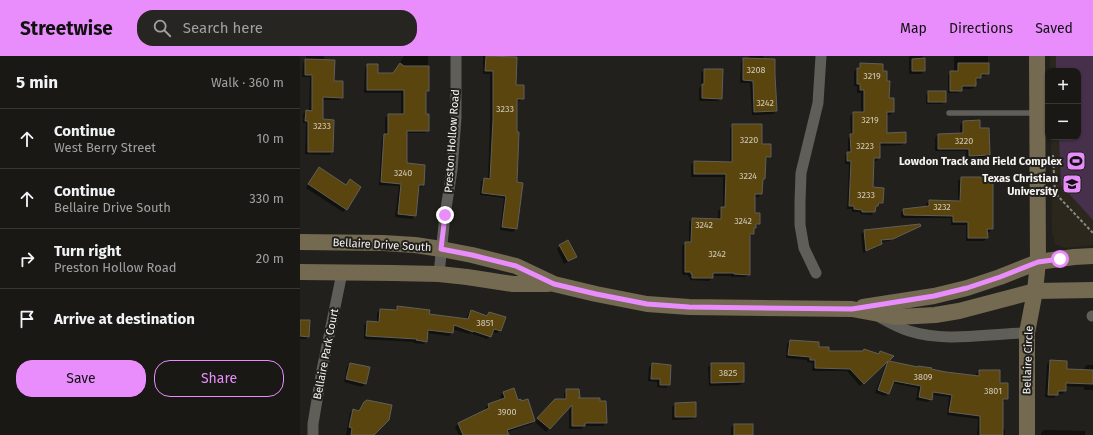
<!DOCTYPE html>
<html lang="en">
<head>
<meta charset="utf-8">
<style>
  body { margin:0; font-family:"Fira Sans",sans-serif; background:#262522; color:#f1f3f6 }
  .controls { position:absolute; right:12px; top:12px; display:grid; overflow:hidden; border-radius:8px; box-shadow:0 1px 3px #0004 }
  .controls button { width:36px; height:36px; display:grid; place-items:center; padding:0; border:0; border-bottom:1px solid #373734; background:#191815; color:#f1f3f6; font:20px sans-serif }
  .stop { position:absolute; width:12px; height:12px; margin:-9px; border:3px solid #ea8dfc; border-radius:50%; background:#fff }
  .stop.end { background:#ea8dfc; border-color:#fff; box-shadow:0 1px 4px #0008 }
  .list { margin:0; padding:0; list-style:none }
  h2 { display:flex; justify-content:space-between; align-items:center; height:52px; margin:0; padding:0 16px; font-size:17px }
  h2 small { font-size:13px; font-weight:400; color:#9fa0a0 }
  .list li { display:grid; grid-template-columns:26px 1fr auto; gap:12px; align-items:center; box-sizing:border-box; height:60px; padding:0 16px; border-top:1px solid #373734 }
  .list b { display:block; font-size:15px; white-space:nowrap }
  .list p { margin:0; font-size:13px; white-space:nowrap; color:#9fa0a0 }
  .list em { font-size:13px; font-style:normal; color:#9fa0a0 }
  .actions { display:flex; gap:8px; padding:12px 16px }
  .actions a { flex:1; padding:9px 0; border:1px solid #ea8dfc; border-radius:16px; text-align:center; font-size:14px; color:#ea8dfc }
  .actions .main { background:#ea8dfc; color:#111 }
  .icon { flex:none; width:22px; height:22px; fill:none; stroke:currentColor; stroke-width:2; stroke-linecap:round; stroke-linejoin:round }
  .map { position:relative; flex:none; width:793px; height:379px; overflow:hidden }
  header { display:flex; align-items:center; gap:24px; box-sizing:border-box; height:56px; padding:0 20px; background:#ea8dfc; color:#111 }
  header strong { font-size:19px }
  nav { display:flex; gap:22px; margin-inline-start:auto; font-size:14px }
  .search { width:280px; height:36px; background:#262522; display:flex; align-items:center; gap:10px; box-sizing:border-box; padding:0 14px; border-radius:16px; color:#9fa0a0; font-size:15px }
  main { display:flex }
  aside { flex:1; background:#191815 }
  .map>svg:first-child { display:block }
  .built { fill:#2b271d }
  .green { fill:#46304b }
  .shadow { fill:#0007 }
  .building { fill:#5a450e; stroke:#615f5a }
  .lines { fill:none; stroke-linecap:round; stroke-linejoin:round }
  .path { stroke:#898884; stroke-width:2; stroke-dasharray:3 2; stroke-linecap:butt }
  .lane { stroke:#605e59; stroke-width:5.5 }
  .street { stroke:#605e59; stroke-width:11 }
  .secondary { stroke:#746951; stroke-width:16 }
  .route { stroke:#ea8dfc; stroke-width:5 }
  .labels { text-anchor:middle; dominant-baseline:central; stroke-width:4; stroke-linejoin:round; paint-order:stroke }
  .number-label { font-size:9px; fill:#cec8b8 }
  .street-label { font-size:11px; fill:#f5f4f1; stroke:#21201c }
  .poi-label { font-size:11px; font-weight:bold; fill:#f5f4f1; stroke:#21201c; text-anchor:end }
</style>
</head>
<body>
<header>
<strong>Streetwise</strong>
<div class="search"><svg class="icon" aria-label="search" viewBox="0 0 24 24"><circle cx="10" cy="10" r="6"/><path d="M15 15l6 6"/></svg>Search here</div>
<nav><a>Map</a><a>Directions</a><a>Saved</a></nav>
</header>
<main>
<aside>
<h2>5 min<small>Walk · 360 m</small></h2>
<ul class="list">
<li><svg class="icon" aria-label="ahead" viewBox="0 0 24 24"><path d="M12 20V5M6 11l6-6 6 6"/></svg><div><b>Continue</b><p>West Berry Street</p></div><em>10 m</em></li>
<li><svg class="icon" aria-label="ahead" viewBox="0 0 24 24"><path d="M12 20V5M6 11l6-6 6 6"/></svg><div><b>Continue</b><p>Bellaire Drive South</p></div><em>330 m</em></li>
<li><svg class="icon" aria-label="right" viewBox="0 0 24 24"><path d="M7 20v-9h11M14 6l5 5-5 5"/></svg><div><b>Turn right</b><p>Preston Hollow Road</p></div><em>20 m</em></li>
<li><svg class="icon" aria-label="arrive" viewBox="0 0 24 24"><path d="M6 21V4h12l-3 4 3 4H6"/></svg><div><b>Arrive at destination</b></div></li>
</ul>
<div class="actions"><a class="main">Save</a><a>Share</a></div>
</aside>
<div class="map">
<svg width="793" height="379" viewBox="0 0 793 379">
  <rect width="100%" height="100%" fill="#21201c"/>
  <!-- built -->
  <path class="built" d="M750 0H793V189L765 192 755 188 752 175 751 81H778V15H750Z"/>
  <!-- green -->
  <path class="green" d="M756 0H793V164L761 129 759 81H778V15H756Z"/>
  <!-- shadow -->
  <g class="shadow">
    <path d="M6 0H24V4L33 26 42 41 39 44H22V64L32 96 29 99 5 98 6 67H3V58L6 55H9L10 21H2L3 7 6 4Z"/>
    <path d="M104 0H128V35L125 38V59L128 74 125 77H106V108L123 129 120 132 118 131 115 160 112 163 95 161 99 130 79 129 82 82 85 79V62L88 59H101V37H64L65 12 68 9 77 18H93Z"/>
    <path d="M183 0H210L215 30 223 42 220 45H216V127L221 128 216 173 213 176 200 174 204 142 180 139 181 126 184 123 188 124 190 67V18H183Z"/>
    <path d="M449 0H463L476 55 473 58 452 59 450 27H440L441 6 444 3H449Z"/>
    <path d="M609 0H623L624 15 621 18H609Z"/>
    <path d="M654 0H688V17L685 20H680V22L677 25H675V30L672 33H661L658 37H648V19L651 16H654Z"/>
    <path d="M561 8 582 16 586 26 588 43 593 56 590 59H586V78L605 86 602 89 579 90V102L576 105H573L572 132 582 147 575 152 574 156 571 159 560 158V156H552V153H547L549 108H545V100L548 96V82L551 79 550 60 553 57H561V37H557V30H554V16Z"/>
    <path d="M404 14 421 42 418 45H399V32L401 30V17Z"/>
    <path d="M629 36 645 45 642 48H626V39Z"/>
    <path d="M663 66 679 73 689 99 686 102H666V95H635V82L638 79 660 78V69Z"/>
    <path d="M433 69 461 89 470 100 467 103H465L464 123 462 126 461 138 458 141H454V158L459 168 453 173V178L449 181V218L446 221H431V220H412V222L409 225 390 224V221H388V219H382V190L385 187H389V166L392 163 418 164V155L421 152H423V121H391V109L394 106H430V72Z"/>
    <path d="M16 115 46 130V153L43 156 6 132Z"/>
    <path d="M661 122 692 173 689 176H687V182L684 185H666V169H651V162H601V157L604 154 626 151V148L629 145 658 146V125Z"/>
    <path d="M620 169 617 172 589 185 581 186V188L578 191 563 197 561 178 564 175Z"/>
    <path d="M268 186 275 200 272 203 264 208 257 193 260 190Z"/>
    <path d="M97 251 128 259 166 264 168 258 171 255 186 260 189 257 200 274 197 277 191 276 190 280 187 283 170 277 169 278 152 273V277L149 280 127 277 126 285 123 288 114 287V286L64 283V269L67 266 77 267V257L80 254H94Z"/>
    <path d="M0 265 9 280 6 283H0Z"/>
    <path d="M490 285 528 296H562L564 294 577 299 580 296 592 301 560 330 547 315H512L513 307 507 306V304L486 302 487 288Z"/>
    <path d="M750 305 766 314 784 315V312L787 309H793V334H784V331L765 330V335L762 338 757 337 754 342 745 341 747 308Z"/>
    <path d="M587 306 618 312 676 321V318L679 315H699V328L707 342 704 345H702V373H705V379H677L678 363 647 359 649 341 632 339 631 343 628 346 616 344 618 332 592 327 588 337 585 340 575 337Z"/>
    <path d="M50 308 65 328 62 331 44 326 47 311Z"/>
    <path d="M352 308H364L369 329 366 332 357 331V326L348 325 349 311Z"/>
    <path d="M411 308 443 326 440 329 409 330 408 311Z"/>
    <path d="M267 334 276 343 306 367 303 370H284L281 373H269V350L246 376 235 366 256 344H264V337Z"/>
    <path d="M203 337 217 346 234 365 231 368 207 376 208 379H159L155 371 158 368 186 354 185 352 188 349 202 344 200 340Z"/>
    <path d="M65 347 73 379H46L50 357 53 354 58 356 61 350Z"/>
    <path d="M375 348 396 360 393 363 372 364V351Z"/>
    <path d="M434 369 452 379H431V372Z"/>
    <path d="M744 374 785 375V379H741V377Z"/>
  </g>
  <!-- building -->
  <g class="building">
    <path d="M186 0 217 1 216 29H224V43H217V76H219L217 126 223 127 217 173 202 171 206 140 182 137 184 122 190 123 193 64V15H185Z"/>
    <path d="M443 2 475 3V19L477 55 454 56 453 25 443 24Z"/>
    <path d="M625 2V15H612V3Z"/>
    <path d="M5 3 35 4 34 25H43V42L23 41V63L34 64 33 96H8V65H5L6 54 12 55V19H5Z"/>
    <path d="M100 7 104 10H129V35H126V58H129V75H107V107L125 109 124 129H119L116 160 98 158 101 128 81 126 84 78H88V58H104V34H67V8H78V17H93Z"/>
    <path d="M560 7 583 8V15H587V25H590L589 42H594V56H587V77L606 76V87H580V102H574L573 131 584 132 583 147H579L578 150H576L575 156H562V154L554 153V150H549L551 105H547V96H551L550 78H553V56H564V34H560V28H557V12H560Z"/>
    <path d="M658 7H689V18H681V22H676V30H662V35H650V15H658Z"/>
    <path d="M404 13H423L422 43 402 42V28H404Z"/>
    <rect x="628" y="35" width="18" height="11"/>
    <path d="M680 64V72H689L690 99 669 100V93H638V78L663 77V65Z"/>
    <path d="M432 68H462V88H471V101H466L465 123H463L462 138H455V157H460V168H456V172H454V178H450V219L434 218V217H413V222H392V218H391V216H385V186H391L392 162 421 163V151H425L426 118H394V105L432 106Z"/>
    <path d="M19 111 46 129 50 123 61 131 47 154 8 128Z"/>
    <path d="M661 121H693V173H687L688 182H668V166H653V160L604 159 603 153 629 150V144L660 145Z"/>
    <path d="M620 168 621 170 593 183 581 184 582 188 566 195 564 174Z"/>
    <path d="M268 184 277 201 268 205 259 189Z"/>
    <path d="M97 250 130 254 129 258 168 263 171 254 187 260 189 256 206 261 201 275 194 273 191 281 173 275V276L154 269 153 277 128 274 127 286 116 284 117 283 66 280 67 265 79 266 80 253 97 254Z"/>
    <path d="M0 264H10L9 281 0 280Z"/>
    <path d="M490 284 519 286V291H529V295H563L564 293 579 298 580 295 594 300 589 305 618 311V310L632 312 631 313 646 316 679 320V314H700V327H708V343H703V379H680V360L649 356 652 339 633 336 632 344 619 341 621 330 594 325 589 338 578 334 588 305 564 328 550 313 515 312V304H510V301L488 299Z"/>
    <path d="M750 304 767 305V313L793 314V328L766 327V335H758V339H748Z"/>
    <path d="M50 307 70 311 66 328 46 323Z"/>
    <path d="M352 307 371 309 370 329H360V323H351Z"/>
    <path d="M411 307H444V326L411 327Z"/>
    <path d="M214 332 218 344 221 343V345L228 343 235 365 207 374 209 379H163L158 367 189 352 188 348 205 342 203 336Z"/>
    <path d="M266 333H279L280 341 278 342H300V345H306L307 367H285V370H272V349L250 373 237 362 255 343H266Z"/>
    <path d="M67 344 92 349 89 364 74 379H51L52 372 49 371 53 353 59 355 64 346Z"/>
    <path d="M396 346V361H375V347Z"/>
    <rect x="434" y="368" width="19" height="11"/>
  </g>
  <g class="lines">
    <!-- path -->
    <path class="path" d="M753 99 755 137 793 177"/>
    <!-- lane -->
    <path class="lane" d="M649 57H735"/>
    <!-- street -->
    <g class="street">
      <path d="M516 217 504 192 500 169V146L501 117 518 47 521 0"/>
      <path d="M139 218 145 159 152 114 156 62V0"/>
      <path d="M792 260H793"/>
      <path d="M581 262C590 267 599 272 609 275 648 287 688 277 727 277"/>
      <path d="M13 379V368L22 314 42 217"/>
    </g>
    <!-- secondary -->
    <g class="secondary">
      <path d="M0 186 83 187 115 189 141 193 172 199 216 210 254 228 296 238 347 248 389 251 552 253 595 261 617 260 635 259 659 255 735 235 793 234"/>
      <path d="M0 216 93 217 139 218 167 221 213 228H248"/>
      <path d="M563 251 634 240 667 232 700 221 738 206 774 201 793 200"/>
      <path d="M727 379V277L735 235 738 206 737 0"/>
    </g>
  </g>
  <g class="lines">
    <!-- route -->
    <path class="route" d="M145 159 141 193 172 199 216 210 254 228 296 238 347 248 389 251 552 253 634 240 667 232 700 221 738 206 760 203"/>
  </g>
  <!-- icons -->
  <defs>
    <g id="stadium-square" transform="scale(1)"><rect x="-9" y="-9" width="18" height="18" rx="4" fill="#ea8dfc" stroke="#21201c"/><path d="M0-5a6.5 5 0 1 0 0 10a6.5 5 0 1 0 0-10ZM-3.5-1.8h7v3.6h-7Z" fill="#111"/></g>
    <g id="university-square" transform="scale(1)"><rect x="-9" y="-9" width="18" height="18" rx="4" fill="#ea8dfc" stroke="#21201c"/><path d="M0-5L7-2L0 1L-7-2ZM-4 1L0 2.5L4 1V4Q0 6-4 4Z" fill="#111"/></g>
  </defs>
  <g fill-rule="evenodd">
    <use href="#stadium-square" x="776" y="105"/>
    <use href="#university-square" x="772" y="128"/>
  </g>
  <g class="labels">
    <!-- number labels -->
    <g class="number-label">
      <text x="456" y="14">3208</text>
      <text x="572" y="20">3219</text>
      <text x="465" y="47">3242</text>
      <text x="205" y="53">3233</text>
      <text x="570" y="64">3219</text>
      <text x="22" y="70">3233</text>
      <text x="449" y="84">3220</text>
      <text x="664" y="85">3220</text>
      <text x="565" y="90">3223</text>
      <text x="103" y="117">3240</text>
      <text x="448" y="120">3224</text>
      <text x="566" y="139">3233</text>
      <text x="642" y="151">3232</text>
      <text x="443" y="165">3242</text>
      <text x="404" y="169">3242</text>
      <text x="417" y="198">3242</text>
      <text x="185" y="267">3851</text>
      <text x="428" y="317">3825</text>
      <text x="623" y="321">3809</text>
      <text x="693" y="335">3801</text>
      <text x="207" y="356">3900</text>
    </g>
    <!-- street labels -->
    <g class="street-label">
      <text transform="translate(152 85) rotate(-86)">Preston Hollow Road</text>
      <text transform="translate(82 189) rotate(3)">Bellaire Drive South</text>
      <text transform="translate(26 298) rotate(-79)">Bellaire Park Court</text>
      <text transform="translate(728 304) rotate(-88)">Bellaire Circle</text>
    </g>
    <!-- poi labels -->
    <g class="poi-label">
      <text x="762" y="105">Lowdon Track and Field Complex</text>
      <text x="758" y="122">Texas Christian<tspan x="758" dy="13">University</tspan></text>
    </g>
  </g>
</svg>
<div class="controls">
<button>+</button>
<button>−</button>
</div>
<div class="stop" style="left:760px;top:203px"></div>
<div class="stop end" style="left:145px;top:159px"></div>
</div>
</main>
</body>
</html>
